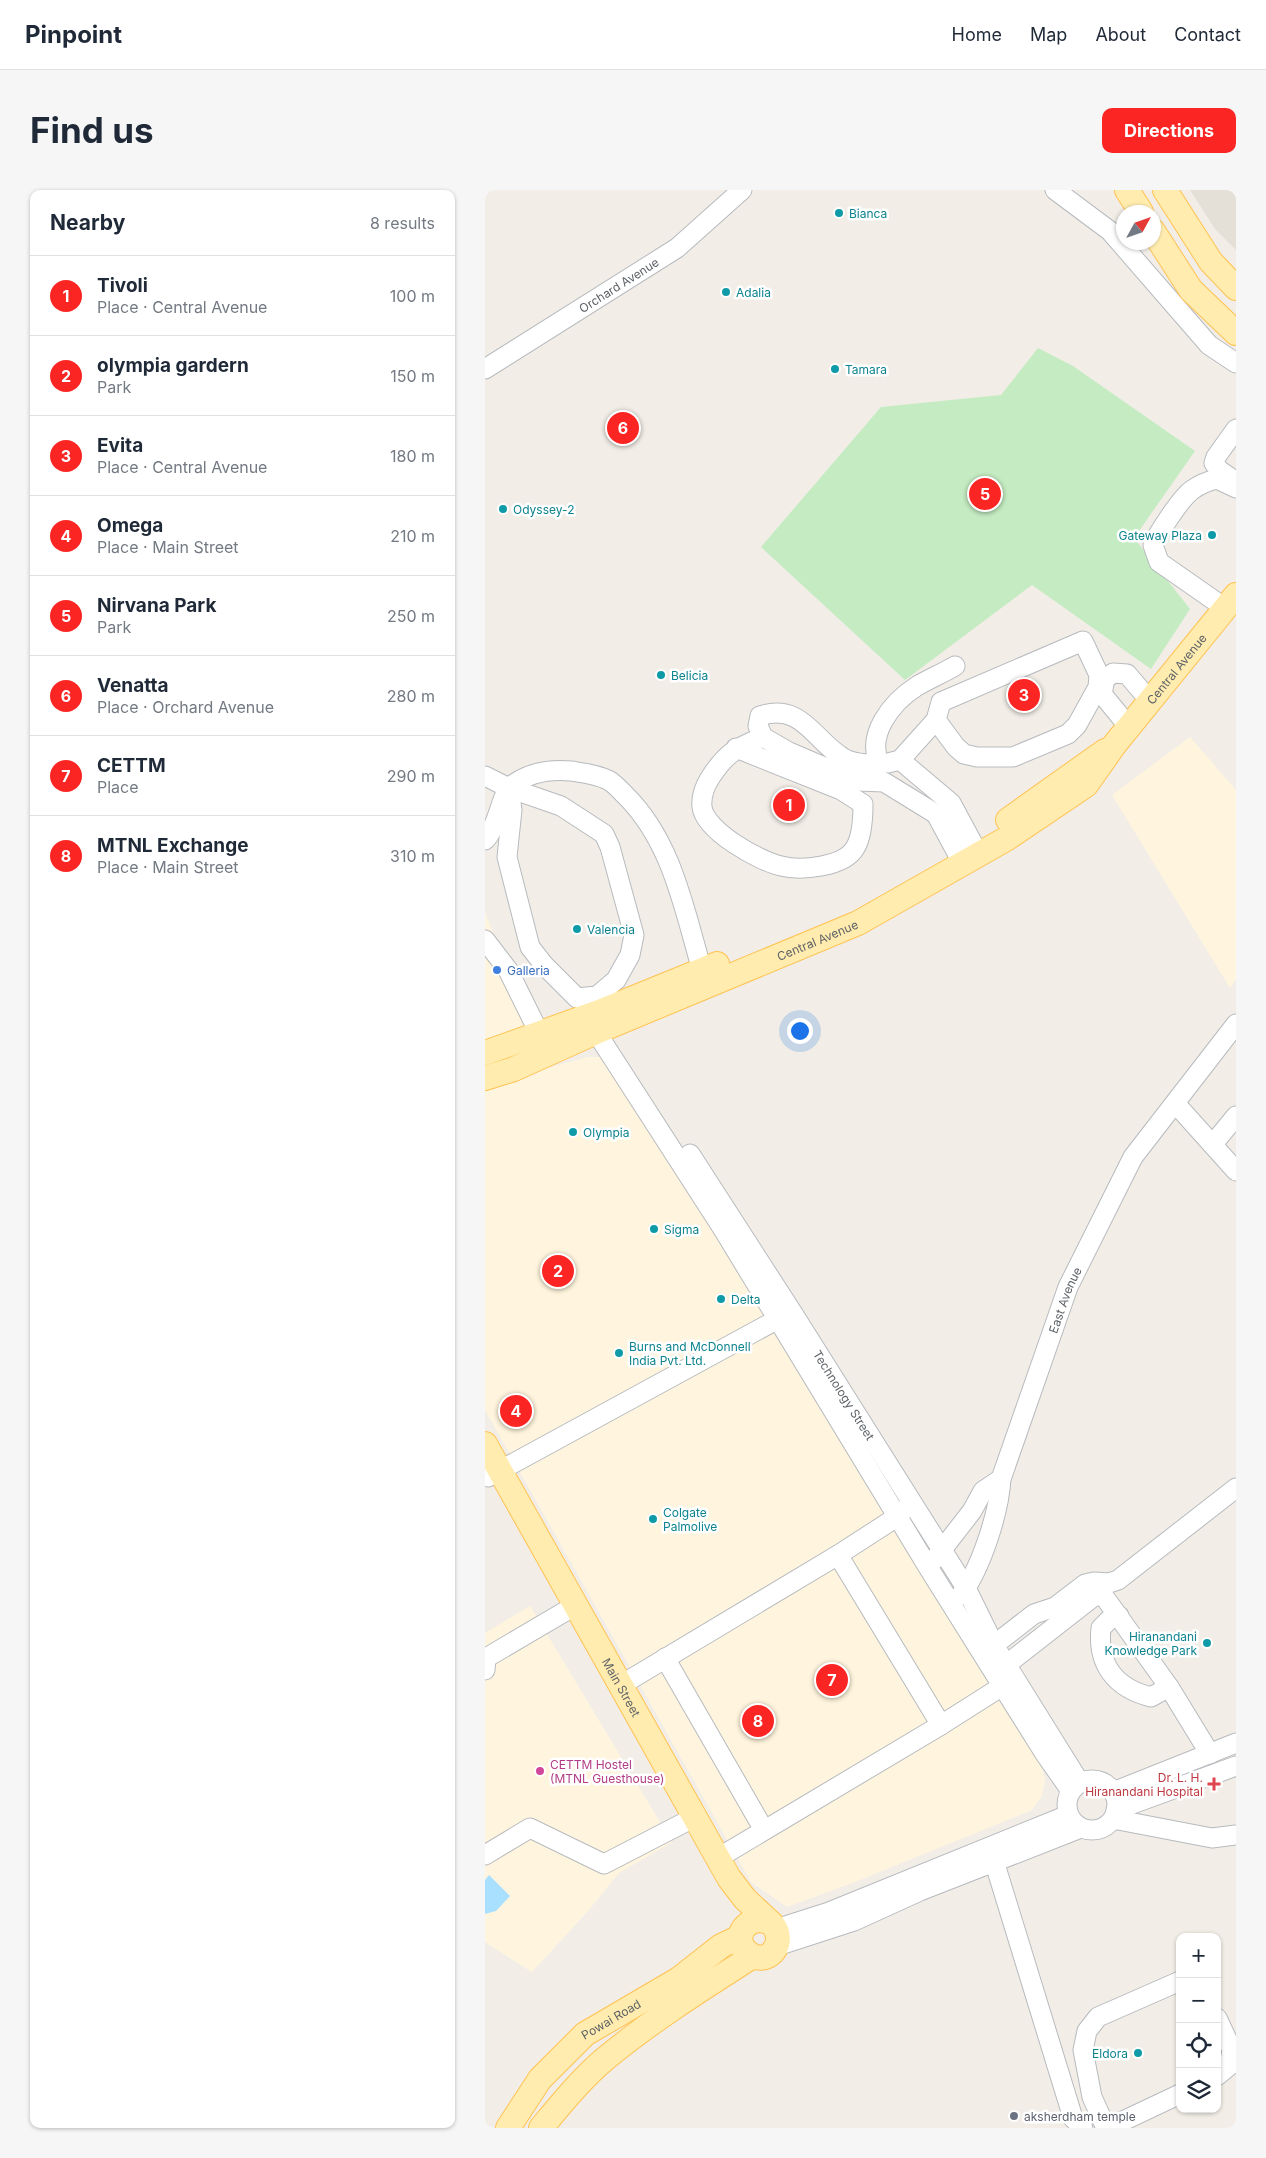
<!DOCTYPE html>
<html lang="en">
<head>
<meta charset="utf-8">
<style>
  body { margin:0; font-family:Inter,sans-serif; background:#f6f6f7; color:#1f2937 }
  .controls { position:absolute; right:15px; bottom:15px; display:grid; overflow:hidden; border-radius:10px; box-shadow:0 1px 4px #0004 }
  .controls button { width:45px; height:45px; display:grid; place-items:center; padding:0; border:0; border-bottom:1px solid #e0e1e3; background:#fff; color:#1f2937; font:25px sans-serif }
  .compass { position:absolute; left:631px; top:15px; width:45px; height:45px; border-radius:50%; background:#fff; box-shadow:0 1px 4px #0004; rotate:50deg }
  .you { position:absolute; left:314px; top:840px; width:18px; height:18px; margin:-12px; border:4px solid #fff; border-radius:50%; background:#1a73e8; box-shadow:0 0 0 8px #1a73e833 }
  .badge { display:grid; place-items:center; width:32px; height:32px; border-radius:50%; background:#fb2523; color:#fff; font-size:16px; font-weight:700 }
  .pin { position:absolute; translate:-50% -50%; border:2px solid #fff; box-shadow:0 1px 5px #0006 }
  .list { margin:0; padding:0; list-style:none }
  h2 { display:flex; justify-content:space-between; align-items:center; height:65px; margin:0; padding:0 20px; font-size:21px }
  h2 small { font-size:16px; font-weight:400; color:#747a83 }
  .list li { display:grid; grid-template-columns:32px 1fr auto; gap:15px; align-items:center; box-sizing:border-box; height:80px; padding:0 20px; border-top:1px solid #e0e1e3 }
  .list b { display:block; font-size:19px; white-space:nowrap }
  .list p { margin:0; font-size:16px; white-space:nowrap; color:#747a83 }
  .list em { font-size:16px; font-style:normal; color:#747a83 }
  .icon { flex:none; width:28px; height:28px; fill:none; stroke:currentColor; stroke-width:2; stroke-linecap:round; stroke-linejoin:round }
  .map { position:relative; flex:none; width:751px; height:1938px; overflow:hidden; border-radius:10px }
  header { display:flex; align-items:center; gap:30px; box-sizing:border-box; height:70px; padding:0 25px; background:#fff; border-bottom:1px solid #e0e1e3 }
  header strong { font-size:24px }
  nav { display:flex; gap:28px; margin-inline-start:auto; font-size:18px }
  .intro { display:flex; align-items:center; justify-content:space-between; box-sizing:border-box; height:120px; padding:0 30px }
  h1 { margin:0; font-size:35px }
  .button { padding:12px 22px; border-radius:10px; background:#fb2523; color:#fff; font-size:18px; font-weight:700 }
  main { display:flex; gap:30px; padding:0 30px }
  aside { flex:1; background:#fff; border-radius:10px; box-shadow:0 1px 4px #0004 }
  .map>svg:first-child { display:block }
  .commercial { fill:#fff5de }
  .education { fill:#e4e0d7 }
  .green { fill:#c4ebc1 }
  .water { fill:#a9e0ff }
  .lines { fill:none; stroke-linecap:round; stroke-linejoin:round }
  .minor-casing { stroke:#b7babe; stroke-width:21 }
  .major-casing { stroke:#ffc252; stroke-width:26 }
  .minor { stroke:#fff; stroke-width:19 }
  .major { stroke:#ffecae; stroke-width:24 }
  .culture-dot { fill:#0f9aa8; stroke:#fff; stroke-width:2 }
  .shop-dot { fill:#3f7fe0; stroke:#fff; stroke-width:2 }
  .hotel-dot { fill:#d1479c; stroke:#fff; stroke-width:2 }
  .health-dot { fill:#e0444e; stroke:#fff; stroke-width:2 }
  .worship-dot { fill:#6b7280; stroke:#fff; stroke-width:2 }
  .labels { text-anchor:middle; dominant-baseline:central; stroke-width:5; stroke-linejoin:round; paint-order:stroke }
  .culture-label { font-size:12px; fill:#0d838f; stroke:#fff; text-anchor:start }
  .street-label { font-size:12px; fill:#5e6368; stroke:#fff }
  .shop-label { font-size:12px; fill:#366cbe; stroke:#fff; text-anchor:start }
  .hotel-label { font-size:12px; fill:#b23c85; stroke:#fff; text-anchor:start }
  .health-label { font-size:12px; fill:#be3a42; stroke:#fff; text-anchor:end }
  .worship-label { font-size:12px; fill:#5b616d; stroke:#fff; text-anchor:start }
</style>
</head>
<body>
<header>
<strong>Pinpoint</strong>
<nav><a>Home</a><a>Map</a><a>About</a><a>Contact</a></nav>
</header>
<div class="intro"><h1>Find us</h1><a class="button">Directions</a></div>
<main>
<aside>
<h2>Nearby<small>8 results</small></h2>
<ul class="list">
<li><span class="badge">1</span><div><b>Tivoli</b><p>Place · Central Avenue</p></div><em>100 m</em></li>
<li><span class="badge">2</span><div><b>olympia gardern</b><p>Park</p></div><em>150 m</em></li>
<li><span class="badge">3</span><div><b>Evita</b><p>Place · Central Avenue</p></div><em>180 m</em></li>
<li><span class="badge">4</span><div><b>Omega</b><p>Place · Main Street</p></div><em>210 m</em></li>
<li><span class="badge">5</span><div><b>Nirvana Park</b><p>Park</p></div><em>250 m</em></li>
<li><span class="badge">6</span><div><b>Venatta</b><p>Place · Orchard Avenue</p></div><em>280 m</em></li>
<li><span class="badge">7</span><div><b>CETTM</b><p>Place</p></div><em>290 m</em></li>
<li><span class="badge">8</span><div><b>MTNL Exchange</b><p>Place · Main Street</p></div><em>310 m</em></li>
</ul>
</aside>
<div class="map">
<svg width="751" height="1938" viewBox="0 0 751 1938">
  <rect width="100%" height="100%" fill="#f2eee7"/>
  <!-- commercial -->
  <g class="commercial">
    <path d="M705 547 751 600V789L745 798 627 605Z"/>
    <path d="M0 723 47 837 0 852Z"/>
    <path d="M103 867H119L162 931 555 1569 560 1590 557 1606 547 1620 370 1692 302 1717 266 1692 0 1220V895Z"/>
    <path d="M45 1416 187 1652 134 1683 103 1721 47 1782 0 1752V1443Z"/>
  </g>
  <!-- education -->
  <path class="education" d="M705 0H751V60L730 39Z"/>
  <!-- green -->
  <path class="green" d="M553 158 588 176 710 261 649 348 705 419 666 479 547 395 420 490 276 357 396 217 516 205Z"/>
  <!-- water -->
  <path class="water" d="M4 1685 25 1706 11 1721 0 1724V1690Z"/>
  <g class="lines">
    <!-- minor casing -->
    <g class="minor-casing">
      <g id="minor">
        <path d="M570 0 625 41 724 155 751 173"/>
        <path id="s1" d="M0 179 192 58 257 0"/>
        <path d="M750 291 734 280 729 273 731 267 751 239"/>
        <path d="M740 418 674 372 668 355C673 343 696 308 707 300 714 295 723 291 732 289L751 298"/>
        <path d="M598 451 614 485 613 497 592 535 583 544 528 567H492L479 564 471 557 451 530 456 512Z"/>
        <path d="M644 537 617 504 620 489 628 483 642 484 665 511"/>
        <path d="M251 558 356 600 378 614C378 627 377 647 370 658 359 677 316 681 296 676 274 671 220 641 217 617 216 607 220 596 225 588 241 563 251 558 278 547"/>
        <path d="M415 570 466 613 494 665"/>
        <path d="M403 573 415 570 451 530"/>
        <path d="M395 575C384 574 366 574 357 567 329 550 316 512 275 526L273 536 278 547 304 562 372 591 399 592 451 624 478 674"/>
        <path d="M395 575C380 545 407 512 432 496 444 489 458 483 470 476"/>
        <path d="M0 586 24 598 76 616 119 644 125 657 149 745 145 765 131 790 112 806 92 808 59 775 45 757 22 667 27 620 24 598"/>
        <path d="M0 650C13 637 16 604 26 596 44 582 64 579 86 581 99 583 111 584 123 590 129 593 135 600 140 605 187 651 199 719 217 780"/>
        <path d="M0 750 23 780 60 855"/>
        <path d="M104 831 238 1039 443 1377 560 1564 586 1601"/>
        <path d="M690 913 751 981"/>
        <path d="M728 954 751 926"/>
        <path id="s2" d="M205 964 307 1122 481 1398 509 1455 595 1593"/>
        <path d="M3 1287 304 1123"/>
        <path d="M353 1365 456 1535"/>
        <path d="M449 1370 487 1321 498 1301 516 1289"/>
        <path id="s3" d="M476 1405C496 1378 514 1323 516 1289L583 1097 648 967 751 834"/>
        <path d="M634 1426 624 1430 616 1438C612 1474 630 1498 666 1507L684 1497"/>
        <path d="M509 1455 549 1424 570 1417 600 1394 609 1392 624 1393 633 1390 751 1298"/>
        <path d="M180 1468 279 1640"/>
        <path d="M0 1480 1 1468 91 1415"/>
        <path d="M512 1482 608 1407 618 1405 684 1497 725 1564"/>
        <path d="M136 1495 353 1365 404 1332 420 1319"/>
        <circle cx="607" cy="1615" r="25"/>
        <path d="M628 1602 751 1553"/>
        <path d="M631 1620 751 1576"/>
        <path d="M628 1629 727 1648 751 1645"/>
        <path d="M506 1661 588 1928 598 1938"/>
        <path d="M0 1665 45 1638 119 1674 210 1627"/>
        <path d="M233 1668 456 1535 527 1490"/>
        <path d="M291 1739 344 1722 583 1625"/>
        <path d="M292 1756 369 1731 435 1701 596 1638"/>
        <path d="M732 1828 747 1860 744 1876 732 1886"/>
        <path d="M621 1938 607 1907 598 1860 602 1841 613 1827 695 1791"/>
        <path d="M623 1938 695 1904"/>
      </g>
    </g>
    <!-- major casing -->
    <g class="major-casing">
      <g id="major">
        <path d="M642 0 656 22"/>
        <path d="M680 0 726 72 751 98"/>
        <path d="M668 41 706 100 751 143"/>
        <path d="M523 630 620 561"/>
        <path d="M0 863 114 822 232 774"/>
        <path id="s4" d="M0 888 29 879 111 842 373 733 521 649 601 595 630 554 751 405"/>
        <path id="s5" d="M0 1254 244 1688 260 1709 288 1735C303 1755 280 1779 262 1762 245 1747 263 1724 283 1732"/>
        <path id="s6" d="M23 1938 55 1889 100 1844 194 1789 236 1756 255 1747"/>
        <path d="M56 1938C76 1914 97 1888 121 1868 167 1830 218 1798 268 1766"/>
      </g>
    </g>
    <!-- minor -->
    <use href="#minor" class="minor"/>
    <!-- major -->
    <use href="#major" class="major"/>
  </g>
  <!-- markers -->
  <g class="culture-dot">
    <circle cx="354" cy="23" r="5"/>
    <circle cx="241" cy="102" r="5"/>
    <circle cx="350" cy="179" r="5"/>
    <circle cx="18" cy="319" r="5"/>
    <circle cx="727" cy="345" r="5"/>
    <circle cx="176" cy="485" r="5"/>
    <circle cx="92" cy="739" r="5"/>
    <circle cx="88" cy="942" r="5"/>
    <circle cx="169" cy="1039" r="5"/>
    <circle cx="236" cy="1109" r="5"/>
    <circle cx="134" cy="1163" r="5"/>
    <circle cx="168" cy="1329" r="5"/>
    <circle cx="722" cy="1453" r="5"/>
    <circle cx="653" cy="1863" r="5"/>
  </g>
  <circle class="shop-dot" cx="12" cy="780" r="5"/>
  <circle class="hotel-dot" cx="55" cy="1581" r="5"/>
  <path class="health-dot" d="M726.5 1586.5h5v5h5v5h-5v5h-5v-5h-5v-5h5z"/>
  <circle class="worship-dot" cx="529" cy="1926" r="5"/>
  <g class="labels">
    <!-- culture labels -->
    <g class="culture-label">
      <text x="364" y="23">Bianca</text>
      <text x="251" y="102">Adalia</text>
      <text x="360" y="179">Tamara</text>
      <text x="28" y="319">Odyssey-2</text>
      <text x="717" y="345" text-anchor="end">Gateway Plaza</text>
      <text x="186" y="485">Belicia</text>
      <text x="102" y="739">Valencia</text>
      <text x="98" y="942">Olympia</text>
      <text x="179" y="1039">Sigma</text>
      <text x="246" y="1109">Delta</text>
      <text x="144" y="1156">Burns and McDonnell<tspan x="144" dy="14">India Pvt. Ltd.</tspan></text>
      <text x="178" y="1322">Colgate<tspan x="178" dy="14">Palmolive</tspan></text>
      <text x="712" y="1446" text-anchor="end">Hiranandani<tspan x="712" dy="14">Knowledge Park</tspan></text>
      <text x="643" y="1863" text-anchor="end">Eldora</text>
    </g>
    <!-- street labels -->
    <g class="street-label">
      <text stroke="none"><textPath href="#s1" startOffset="158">Orchard Avenue</textPath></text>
      <text stroke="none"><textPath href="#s4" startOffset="818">Central Avenue</textPath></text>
      <text stroke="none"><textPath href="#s4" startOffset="360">Central Avenue</textPath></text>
      <text stroke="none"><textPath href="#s3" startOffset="314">East Avenue</textPath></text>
      <text stroke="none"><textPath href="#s2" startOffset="286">Technology Street</textPath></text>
      <text stroke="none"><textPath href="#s5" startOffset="279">Main Street</textPath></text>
      <text stroke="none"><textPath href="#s6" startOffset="152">Powai Road</textPath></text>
    </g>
    <!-- shop labels -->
    <g class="shop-label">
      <text x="22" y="780">Galleria</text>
    </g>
    <!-- hotel labels -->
    <g class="hotel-label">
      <text x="65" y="1574">CETTM Hostel<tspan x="65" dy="14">(MTNL Guesthouse)</tspan></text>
    </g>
    <!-- health labels -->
    <g class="health-label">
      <text x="718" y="1587">Dr. L. H.<tspan x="718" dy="14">Hiranandani Hospital</tspan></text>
    </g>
    <!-- worship labels -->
    <g class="worship-label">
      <text x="539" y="1926">aksherdham temple</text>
    </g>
  </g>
</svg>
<div class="controls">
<button>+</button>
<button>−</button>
<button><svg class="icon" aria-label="locate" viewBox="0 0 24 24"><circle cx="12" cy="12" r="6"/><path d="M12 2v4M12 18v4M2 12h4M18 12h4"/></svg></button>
<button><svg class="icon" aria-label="layers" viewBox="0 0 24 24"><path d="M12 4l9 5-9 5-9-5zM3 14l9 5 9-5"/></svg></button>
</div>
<svg class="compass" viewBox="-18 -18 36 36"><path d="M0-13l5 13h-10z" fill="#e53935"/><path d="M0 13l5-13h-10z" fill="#747a83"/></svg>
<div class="you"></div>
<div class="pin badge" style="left:304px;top:615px">1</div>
<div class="pin badge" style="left:73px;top:1081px">2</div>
<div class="pin badge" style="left:539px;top:505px">3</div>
<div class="pin badge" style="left:31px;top:1221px">4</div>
<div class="pin badge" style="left:500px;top:304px">5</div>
<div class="pin badge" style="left:138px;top:238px">6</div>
<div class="pin badge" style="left:347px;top:1490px">7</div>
<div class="pin badge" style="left:273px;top:1531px">8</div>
</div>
</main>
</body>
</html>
